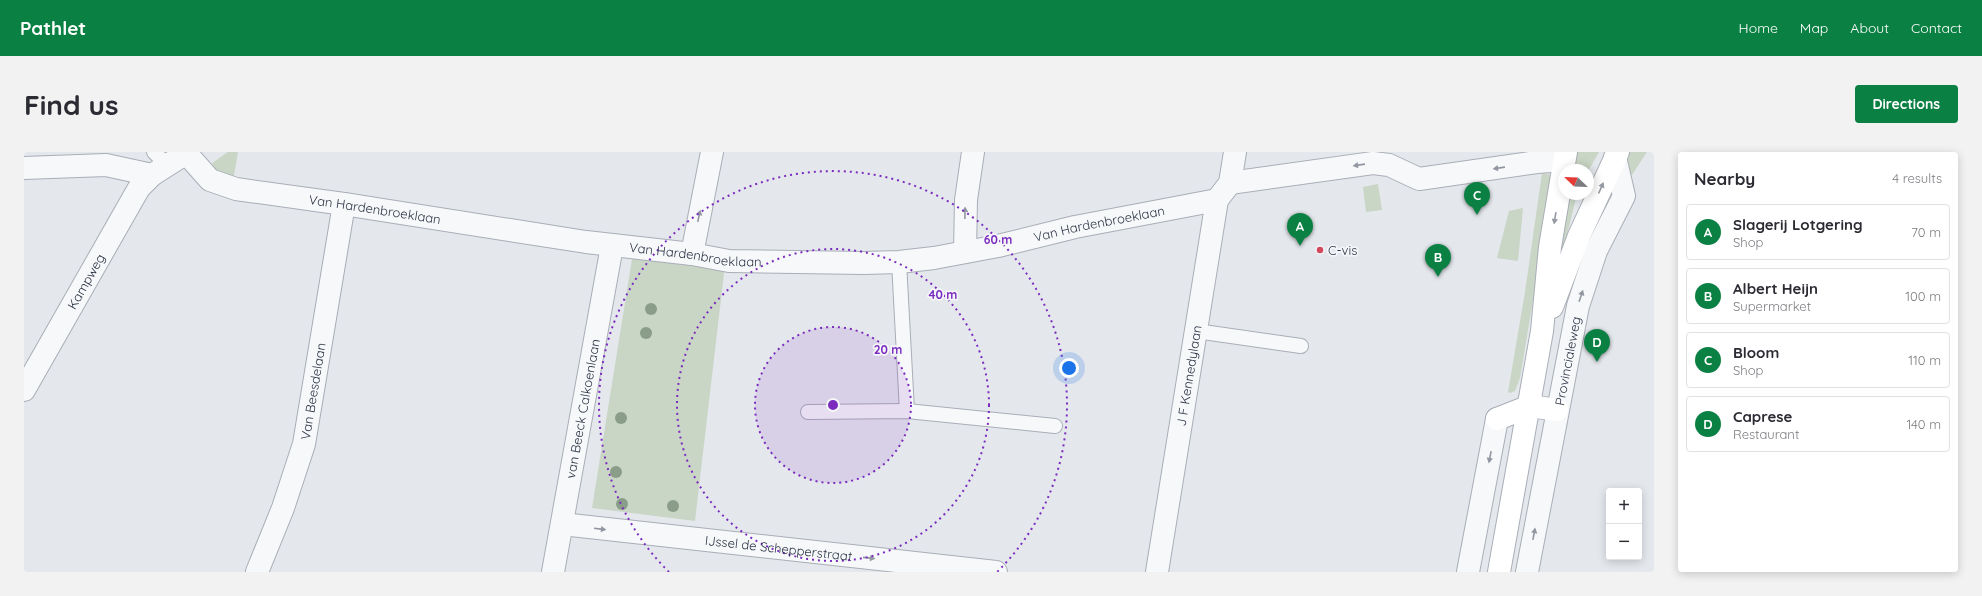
<!DOCTYPE html>
<html lang="en">
<head>
<meta charset="utf-8">
<style>
  body { margin:0; font-family:Quicksand,sans-serif; background:#f2f2f3; color:#2b2b33 }
  .controls { position:absolute; right:12px; bottom:12px; display:grid; overflow:hidden; border-radius:4px; box-shadow:0 2px 10px #0003 }
  .controls button { width:36px; height:36px; display:grid; place-items:center; padding:0; border:0; border-bottom:1px solid #e1e1e2; background:#fff; color:#2b2b33; font:20px sans-serif }
  .compass { position:absolute; left:1534px; top:12px; width:36px; height:36px; border-radius:50%; background:#fff; box-shadow:0 2px 10px #0003; rotate:293deg }
  .you { position:absolute; left:1045px; top:216px; width:14px; height:14px; margin:-10px; border:3px solid #fff; border-radius:50%; background:#1a73e8; box-shadow:0 0 0 6px #1a73e833 }
  .badge { display:grid; place-items:center; width:26px; height:26px; border-radius:50%; background:#0b8043; color:#fff; font-size:13px; font-weight:700 }
  .pin { position:absolute; translate:-50% -33px; filter:drop-shadow(0 1px 2px #0008) }
  .pin::after { content:''; position:absolute; top:21px; width:14px; height:12px; background:inherit; clip-path:polygon(0 0,100% 0,50% 100%) }
  .list { margin:0; padding:0; list-style:none }
  h2 { display:flex; justify-content:space-between; align-items:center; height:52px; margin:0; padding:0 16px; font-size:17px }
  h2 small { font-size:13px; font-weight:400; color:#7c7c81 }
  .list li { display:grid; grid-template-columns:26px 1fr auto; gap:12px; align-items:center; box-sizing:border-box; height:56px; margin:0 8px 8px; padding:0 8px; border:1px solid #e1e1e2; border-radius:4px }
  .list b { display:block; font-size:15px; white-space:nowrap }
  .list p { margin:0; font-size:13px; white-space:nowrap; color:#7c7c81 }
  .list em { font-size:13px; font-style:normal; color:#7c7c81 }
  .map { position:relative; flex:none; width:1630px; height:420px; overflow:hidden; border-radius:4px }
  header { display:flex; align-items:center; gap:24px; box-sizing:border-box; height:56px; padding:0 20px; background:#0b8043; color:#fff }
  header strong { font-size:19px }
  nav { display:flex; gap:22px; margin-inline-start:auto; font-size:14px }
  .intro { display:flex; align-items:center; justify-content:space-between; box-sizing:border-box; height:96px; padding:0 24px }
  h1 { margin:0; font-size:28px }
  .button { padding:10px 18px; border-radius:4px; background:#0b8043; color:#fff; font-size:14px; font-weight:700 }
  main { display:flex; gap:24px; padding:0 24px }
  aside { flex:1; background:#fff; border-radius:4px; box-shadow:0 2px 10px #0003 }
  .map>svg:first-child { display:block }
  .green { fill:#c9d6c5 }
  .lines { fill:none; stroke-linecap:round; stroke-linejoin:round }
  .lane-casing { stroke:#a9aeb7; stroke-width:16 }
  .street-casing { stroke:#a9aeb7; stroke-width:24 }
  .secondary-casing { stroke:#a9aeb7; stroke-width:24 }
  .lane { stroke:#f7f8fa; stroke-width:14 }
  .street { stroke:#f7f8fa; stroke-width:22 }
  .secondary { stroke:#fff; stroke-width:22 }
  .tree { fill:#899d89 }
  .oneway { fill:#9196a0 }
  .oneway2 { fill:#959aa2 }
  .ring { fill:none; stroke:#7b2cbf; stroke-width:2; stroke-dasharray:2 4 }
  .poi-dot { fill:#d1495b; stroke:#f4f6f9; stroke-width:1.5 }
  .labels { text-anchor:middle; dominant-baseline:central; stroke-width:3.5; stroke-linejoin:round; paint-order:stroke }
  .street-label { font-size:13px; fill:#2b3445; stroke:#f4f6f9 }
  .poi-label { font-size:13px; fill:#2b3445; stroke:#f4f6f9; text-anchor:start }
  .centre { fill:#7b2cbf; stroke:#f4f6f9; stroke-width:2 }
  .ring-label { font-size:12px; text-anchor:middle; font-weight:bold; fill:#7b2cbf; stroke:#f4f6f9; stroke-width:3.5; stroke-linejoin:round; paint-order:stroke }
</style>
</head>
<body>
<header>
<strong>Pathlet</strong>
<nav><a>Home</a><a>Map</a><a>About</a><a>Contact</a></nav>
</header>
<div class="intro"><h1>Find us</h1><a class="button">Directions</a></div>
<main>
<div class="map">
<svg width="1630" height="420" viewBox="0 0 1630 420">
  <rect width="100%" height="100%" fill="#e4e7ec"/>
  <!-- green -->
  <g class="green">
    <path d="M204 0H214L209 29 192 19 188 11Z"/>
    <path d="M1551 0H1575L1564 19 1547 18Z"/>
    <path d="M1605 0H1623L1608 23 1605 22 1603 15Z"/>
    <path d="M1518 21 1530 23 1496 226 1491 239 1486 241 1484 240 1501 140Z"/>
    <path d="M1354 32 1358 58 1342 60 1339 35Z"/>
    <path d="M1542 42H1553L1533 124Z"/>
    <path d="M1499 56 1494 109 1473 106 1485 59Z"/>
    <path d="M609 101 701 113 671 369 568 356Z"/>
  </g>
  <g class="lines">
    <!-- lane casing -->
    <g class="lane-casing">
      <g id="lane">
        <path d="M130 0 143 13"/>
        <path d="M875 110 883 259"/>
        <path d="M1172 179 1277 194"/>
        <path d="M784 260 883 259 1031 274"/>
      </g>
    </g>
    <!-- street casing -->
    <g class="street-casing">
      <g id="street">
        <path id="s1" d="M162 1 186 28 212 37 320 52 562 90 668 102 705 109 840 111 875 110 910 106 974 94 1051 75 1193 48"/>
        <path d="M0 16 82 13 128 23"/>
        <path d="M1206 31 1349 11 1365 13 1395 27 1513 10 1540 8"/>
        <path d="M941 100 942 48 949 0"/>
        <path d="M668 102 688 0"/>
        <path id="s2" d="M0 238 115 36 128 23 164 0"/>
        <path id="s3" d="M538 372 972 420"/>
        <path id="s4" d="M233 420 259 356 280 292 320 52"/>
        <path id="s5" d="M529 420 588 94"/>
        <path id="s6" d="M1133 420 1193 48 1206 31 1211 0"/>
        <path d="M1444 420 1473 267"/>
        <path id="s7" d="M1503 420 1554 154 1572 99 1600 44 1591 5"/>
      </g>
    </g>
    <!-- secondary casing -->
    <g class="secondary-casing">
      <g id="secondary">
        <path d="M1528 155 1555 84 1594 0"/>
        <path d="M1473 267 1506 254 1533 258"/>
        <path d="M1475 420 1518 179 1526 95 1542 0"/>
      </g>
    </g>
    <!-- lane -->
    <use href="#lane" class="lane"/>
    <!-- street -->
    <use href="#street" class="street"/>
    <!-- secondary -->
    <use href="#secondary" class="secondary"/>
  </g>
  <!-- trees -->
  <g class="tree">
    <circle cx="627" cy="157" r="6"/>
    <circle cx="622" cy="181" r="6"/>
    <circle cx="597" cy="266" r="6"/>
    <circle cx="592" cy="320" r="6"/>
    <circle cx="598" cy="352" r="6"/>
    <circle cx="649" cy="354" r="6"/>
  </g>
  <!-- one-way arrows -->
  <defs><path id="oneway-solid" d="M-6-.8H1V-3.2L6.5 0L1 3.2V.8H-6Z"/></defs>
  <g class="oneway">
    <use href="#oneway-solid" transform="translate(1335 13) rotate(172)"/>
    <use href="#oneway-solid" transform="translate(1475 16) rotate(172)"/>
    <use href="#oneway-solid" transform="translate(941 61) rotate(-89)"/>
    <use href="#oneway-solid" transform="translate(675 64) rotate(-78)"/>
    <use href="#oneway-solid" transform="translate(1557 144) rotate(-71)"/>
    <use href="#oneway-solid" transform="translate(1466 305) rotate(101)"/>
    <use href="#oneway-solid" transform="translate(576 377) rotate(7)"/>
    <use href="#oneway-solid" transform="translate(1510 382) rotate(-79)"/>
    <use href="#oneway-solid" transform="translate(845 406) rotate(6)"/>
  </g>
  <g class="oneway2">
    <use href="#oneway-solid" transform="translate(1577 36) rotate(-66)"/>
    <use href="#oneway-solid" transform="translate(1531 66) rotate(99)"/>
  </g>
  <!-- distance rings -->
  <circle cx="809" cy="253" r="78" fill="#7b2cbf" fill-opacity=".12"/>
  <g class="ring">
    <circle cx="809" cy="253" r="78"/>
    <circle cx="809" cy="253" r="156"/>
    <path d="M645 420A234 234 0 1 1 973 420"/>
  </g>
  <!-- markers -->
  <circle class="poi-dot" cx="1296" cy="98" r="4"/>
  <g class="labels">
    <!-- street labels -->
    <g class="street-label">
      <text stroke="none"><textPath href="#s1" startOffset="204">Van Hardenbroeklaan</textPath></text>
      <text stroke="none"><textPath href="#s1" startOffset="936">Van Hardenbroeklaan</textPath></text>
      <text stroke="none"><textPath href="#s1" startOffset="528">Van Hardenbroeklaan</textPath></text>
      <text stroke="none"><textPath href="#s2" startOffset="125">Kampweg</textPath></text>
      <text stroke="none"><textPath href="#s7" startOffset="215">Provincialeweg</textPath></text>
      <text stroke="none"><textPath href="#s6" startOffset="199">J F Kennedylaan</textPath></text>
      <text stroke="none"><textPath href="#s4" startOffset="190">Van Beesdelaan</textPath></text>
      <text stroke="none"><textPath href="#s5" startOffset="166">van Beeck Calkoenlaan</textPath></text>
      <text stroke="none"><textPath href="#s3" startOffset="218">IJssel de Schepperstraat</textPath></text>
    </g>
    <!-- poi labels -->
    <g class="poi-label">
      <text x="1304" y="98">C-vis</text>
    </g>
  </g>
  <circle cx="809" cy="253" r="6" class="centre"/>
  <g class="ring-label">
    <text x="974" y="92">60 m</text>
    <text x="919" y="147">40 m</text>
    <text x="864" y="202">20 m</text>
  </g>
</svg>
<div class="controls">
<button>+</button>
<button>−</button>
</div>
<svg class="compass" viewBox="-18 -18 36 36"><path d="M0-13l5 13h-10z" fill="#e53935"/><path d="M0 13l5-13h-10z" fill="#7c7c81"/></svg>
<div class="you"></div>
<div class="pin badge" style="left:1276px;top:94px">A</div>
<div class="pin badge" style="left:1414px;top:125px">B</div>
<div class="pin badge" style="left:1453px;top:63px">C</div>
<div class="pin badge" style="left:1573px;top:210px">D</div>
</div>
<aside>
<h2>Nearby<small>4 results</small></h2>
<ul class="list">
<li><span class="badge">A</span><div><b>Slagerij Lotgering</b><p>Shop</p></div><em>70 m</em></li>
<li><span class="badge">B</span><div><b>Albert Heijn</b><p>Supermarket</p></div><em>100 m</em></li>
<li><span class="badge">C</span><div><b>Bloom</b><p>Shop</p></div><em>110 m</em></li>
<li><span class="badge">D</span><div><b>Caprese</b><p>Restaurant</p></div><em>140 m</em></li>
</ul>
</aside>
</main>
</body>
</html>
